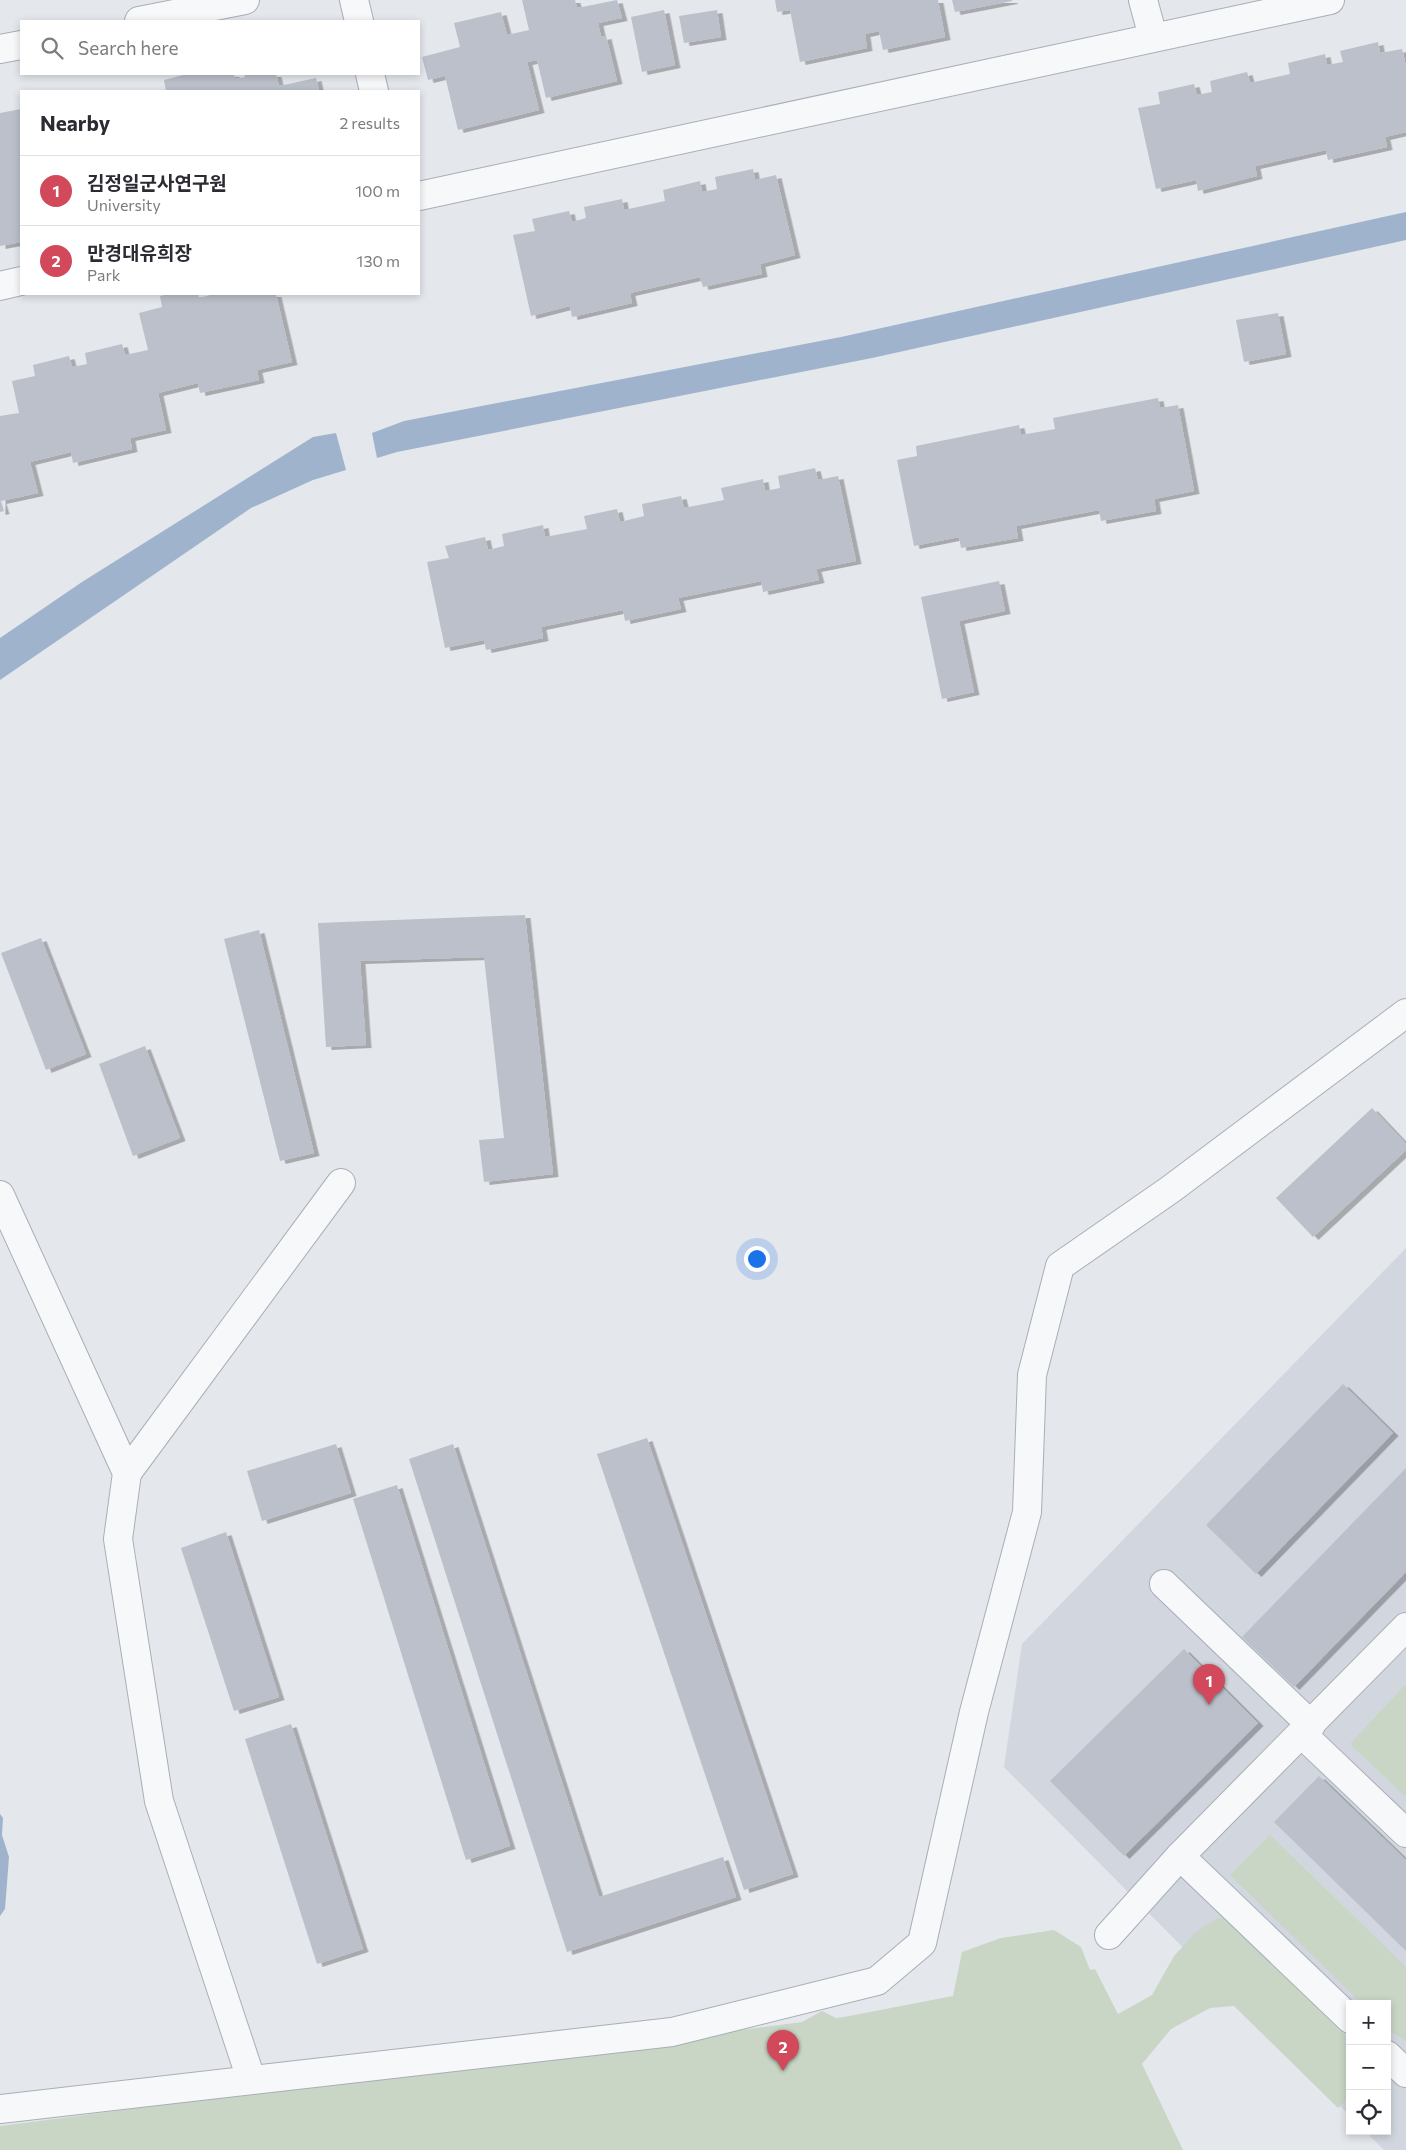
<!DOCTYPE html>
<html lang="en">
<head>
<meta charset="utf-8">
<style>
  body { margin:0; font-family:Commissioner,"Noto Sans KR",sans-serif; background:#f2f2f3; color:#2b2b33 }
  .controls { position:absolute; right:15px; bottom:15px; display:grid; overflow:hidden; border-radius:0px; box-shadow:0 2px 8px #0003 }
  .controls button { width:45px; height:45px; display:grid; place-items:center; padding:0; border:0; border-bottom:1px solid #e1e1e2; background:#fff; color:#2b2b33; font:25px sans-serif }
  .you { position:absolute; left:756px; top:1258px; width:18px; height:18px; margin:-12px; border:4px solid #fff; border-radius:50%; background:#1a73e8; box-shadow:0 0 0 8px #1a73e833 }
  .badge { display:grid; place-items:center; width:32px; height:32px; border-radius:50%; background:#d1495b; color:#fff; font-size:16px; font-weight:700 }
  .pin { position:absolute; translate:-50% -41px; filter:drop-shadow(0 1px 2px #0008) }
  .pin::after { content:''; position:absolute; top:26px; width:18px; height:15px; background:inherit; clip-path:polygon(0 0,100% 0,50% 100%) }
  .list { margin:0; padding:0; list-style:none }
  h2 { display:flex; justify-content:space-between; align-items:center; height:65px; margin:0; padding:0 20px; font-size:21px }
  h2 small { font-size:16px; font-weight:400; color:#7c7c81 }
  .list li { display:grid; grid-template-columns:32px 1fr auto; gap:15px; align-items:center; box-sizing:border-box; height:70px; padding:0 20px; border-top:1px solid #e1e1e2 }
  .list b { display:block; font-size:19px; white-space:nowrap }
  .list p { margin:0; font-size:16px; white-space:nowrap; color:#7c7c81 }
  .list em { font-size:16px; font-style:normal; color:#7c7c81 }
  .icon { flex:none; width:28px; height:28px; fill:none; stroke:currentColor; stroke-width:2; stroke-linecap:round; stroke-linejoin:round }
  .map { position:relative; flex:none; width:1406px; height:2150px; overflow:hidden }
  .search { position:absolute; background:#fff; box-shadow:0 2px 8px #0003; left:20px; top:20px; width:400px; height:55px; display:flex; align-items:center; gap:12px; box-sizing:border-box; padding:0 18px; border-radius:0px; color:#7c7c81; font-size:19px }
  .panel { position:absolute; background:#fff; box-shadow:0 2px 8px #0003; left:20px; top:90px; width:400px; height:205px; border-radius:0px }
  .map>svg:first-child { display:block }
  .built { fill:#d2d6de }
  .green { fill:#c9d6c5 }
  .water { fill:#9fb4cc }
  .building { fill:#bbc0ca; filter:url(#shadow) }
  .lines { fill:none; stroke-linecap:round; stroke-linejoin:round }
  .minor-casing { stroke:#a9aeb7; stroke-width:30 }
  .minor { stroke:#f7f8fa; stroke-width:28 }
</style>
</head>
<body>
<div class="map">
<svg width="1406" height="2150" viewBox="0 0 1406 2150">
  <defs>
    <filter id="shadow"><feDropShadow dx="5.5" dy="3" stdDeviation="0" flood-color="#0004"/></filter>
  </defs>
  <rect width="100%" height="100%" fill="#e4e7ec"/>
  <!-- built -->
  <path class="built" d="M1406 1248V2150H1384L1365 2131H1387V2004H1350V2116L1004 1767 1022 1644Z"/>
  <!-- green -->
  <g class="green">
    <path d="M1406 1684V1797L1350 1744Z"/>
    <path d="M1270 1835 1406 1967V2041L1387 2029V2004H1362L1230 1875Z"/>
    <path d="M1224 1917 1350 2041V2096L1338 2108 1234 2006 1210 2008 1171 2029 1142 2064 1183 2150H0V2126L802 2022 822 2011 836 2018 844 2017 953 1996 962 1952 1001 1938 1054 1930 1081 1947 1090 1970 1095 1969 1118 2014 1152 1995 1174 1956 1196 1932 1216 1919Z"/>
  </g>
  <!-- water -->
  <g class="water">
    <path d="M1406 212V240L872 358 397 452 377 458 372 433 404 421 841 337Z"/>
    <path d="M336 433 346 470 313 480 251 508 0 680V638L82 582 313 437Z"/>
    <path d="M0 1814 3 1818 2 1835 9 1857 5 1909 0 1916Z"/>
  </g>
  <!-- building -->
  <g class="building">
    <path d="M522 0H575L577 8 617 0 622 18 598 23 601 37 606 36 617 81 546 98 537 60 527 62 539 110 458 130 445 76 428 80 422 57 460 47 454 23 501 12 507 35 529 30Z"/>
    <path d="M775 0H938L945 37 883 50 879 31 865 34 867 48 800 62 790 10 777 12Z"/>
    <path d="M952 0H1012V1L955 12Z"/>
    <path d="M664 10 675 65 642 72 631 17Z"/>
    <path d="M717 10 721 37 684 43 679 16Z"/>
    <path d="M1378 42 1380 53 1402 49 1406 66V132L1385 137 1387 147 1328 160 1326 150 1255 166 1257 176 1198 191 1196 180 1156 189 1138 108 1160 104 1158 92 1194 84 1197 95 1212 92 1210 81 1247 72 1250 83 1290 74 1288 63 1325 54 1327 65 1343 62 1340 51Z"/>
    <path d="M187 74H234L235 79 245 77 244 74H276L279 86 316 78 319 91H166L164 80Z"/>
    <path d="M21 109V242L0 246V113Z"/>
    <path d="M753 169 755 180 776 175 795 255 760 264 762 274 703 287 700 277 630 293 632 303 572 317 570 306 531 316 513 235 535 231 532 219 569 211 572 222 586 218 584 207 622 199 624 210 665 201 663 190 700 181 702 192 717 189 715 177Z"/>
    <path d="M170 294H198L199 298 214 294H276L292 362 257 370 259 380 200 393 198 383 158 393 166 430 130 438 132 449 73 463 71 452 30 462 38 493 1 501 4 511 0 512V416L19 413 12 381 35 376 33 365 69 356 72 367 87 364 85 353 122 344 125 355 148 350 139 313 162 307 160 296Z"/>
    <path d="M1278 313 1286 354 1244 362 1236 320Z"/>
    <path d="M1158 398 1160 408 1178 405 1194 491 1154 499 1156 511 1101 521 1099 510 1016 526 1018 538 961 548 959 537 914 546 897 460 917 456 916 446 1019 425 1021 435 1055 429 1053 418Z"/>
    <path d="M815 468 818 480 838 476 856 561 816 569 819 580 763 592 761 581 678 598 681 609 625 621 623 610 541 627 543 638 486 650 484 640 445 648 427 562 449 558 445 546 485 537 488 550 504 546 502 534 543 525 545 537 587 529 584 516 617 509 620 522 644 516 642 504 681 496 684 508 724 500 721 488 763 479 765 491 780 488 778 476Z"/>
    <path d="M999 581 1005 611 959 621 974 692 942 699 921 597Z"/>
    <path d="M525 915 553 1174 484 1182 479 1140 504 1138 484 957 360 961 366 1045 326 1047 318 923Z"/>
    <path d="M259 930 314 1153 280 1161 224 939Z"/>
    <path d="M41 938 86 1054 46 1070 1 953Z"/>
    <path d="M145 1046 180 1138 133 1156 99 1064Z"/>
    <path d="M1372 1108 1406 1144V1150L1313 1237 1276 1198Z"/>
    <path d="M1343 1384 1393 1433 1256 1574 1206 1525Z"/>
    <path d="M647 1438 793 1874 744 1890 597 1454Z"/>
    <path d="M336 1444 351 1493 262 1521 247 1471Z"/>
    <path d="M453 1444 599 1897 723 1857 736 1897 567 1952 409 1459Z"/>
    <path d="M1406 1468V1572L1294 1687 1242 1637Z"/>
    <path d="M397 1485 510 1846 466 1860 353 1499Z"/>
    <path d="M226 1532 279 1697 234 1711 181 1548Z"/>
    <path d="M1184 1649 1258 1723 1124 1856 1050 1781Z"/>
    <path d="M291 1724 363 1949 317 1964 245 1739Z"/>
    <path d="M1319 1776 1406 1860V1951L1274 1822Z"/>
  </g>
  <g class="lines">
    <!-- minor casing -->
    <g class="minor-casing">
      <g id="minor">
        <path d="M354 0 359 21"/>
        <path d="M1143 0 1153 37"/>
        <path d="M139 21 245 0"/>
        <path d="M0 49 21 45"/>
        <path d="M370 74 374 91"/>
        <path d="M419 196 1330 0"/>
        <path d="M0 286 21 281"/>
        <path d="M0 1195 127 1473 118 1539 159 1801 251 2079"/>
        <path d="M127 1473 341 1183"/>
        <path d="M1164 1584 1311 1725"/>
        <path d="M1302 1734 1406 1833"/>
        <path d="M1180 1856 1350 2019"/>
        <path d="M1109 1935 1180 1856 1406 1627"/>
        <path d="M1387 2055 1406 2073"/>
        <path d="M0 2109 672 2032 877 1981 922 1943 974 1712 1027 1512 1032 1375 1060 1266 1171 1189 1406 1013"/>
      </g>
    </g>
    <!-- minor -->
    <use href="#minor" class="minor"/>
  </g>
</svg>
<div class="controls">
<button>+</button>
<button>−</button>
<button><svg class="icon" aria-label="locate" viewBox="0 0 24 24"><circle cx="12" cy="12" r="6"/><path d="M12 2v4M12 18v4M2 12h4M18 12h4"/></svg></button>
</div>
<div class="you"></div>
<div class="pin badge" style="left:1209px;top:1705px">1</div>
<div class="pin badge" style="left:783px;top:2071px">2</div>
<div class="search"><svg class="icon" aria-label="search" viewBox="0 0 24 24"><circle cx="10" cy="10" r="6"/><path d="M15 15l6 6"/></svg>Search here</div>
<section class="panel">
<h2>Nearby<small>2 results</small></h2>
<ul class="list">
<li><span class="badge">1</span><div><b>김정일군사연구원</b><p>University</p></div><em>100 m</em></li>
<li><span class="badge">2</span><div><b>만경대유희장</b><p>Park</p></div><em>130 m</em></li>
</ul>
</section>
</div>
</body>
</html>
